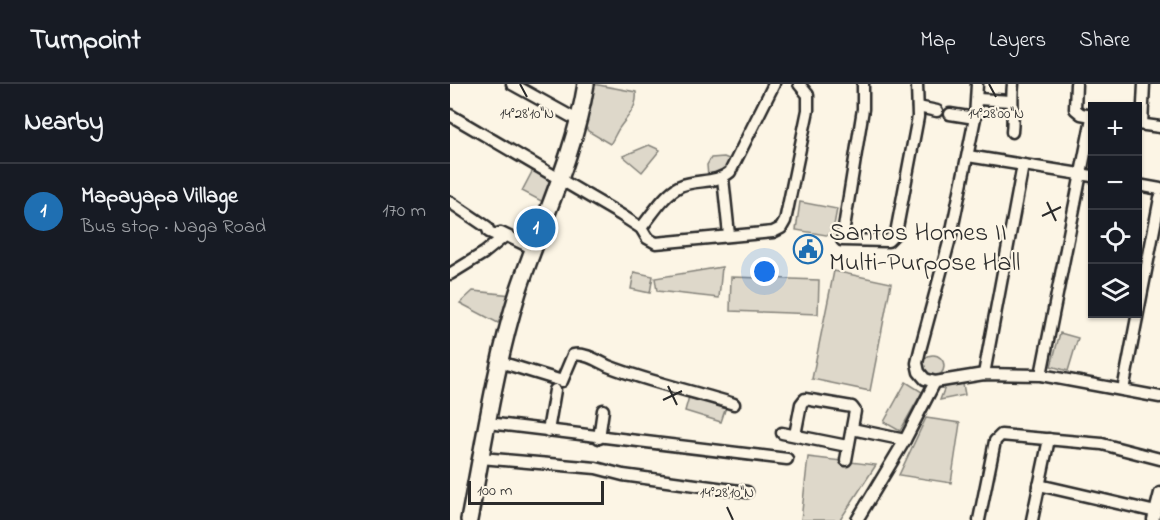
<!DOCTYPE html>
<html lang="en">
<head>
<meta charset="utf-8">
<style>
  body { margin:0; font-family:"Indie Flower",sans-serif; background:#242831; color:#f1f3f6 }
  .controls { position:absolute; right:18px; top:18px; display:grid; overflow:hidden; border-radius:0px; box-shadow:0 2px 4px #0004 }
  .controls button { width:54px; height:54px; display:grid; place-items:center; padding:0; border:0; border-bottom:2px solid #363941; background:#171b24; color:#f1f3f6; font:30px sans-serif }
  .scale { position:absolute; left:18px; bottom:15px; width:136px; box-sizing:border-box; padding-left:6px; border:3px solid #2b2b2b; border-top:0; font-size:16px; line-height:21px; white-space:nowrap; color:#2b2b2b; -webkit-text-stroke:4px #fcf5e5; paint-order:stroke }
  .you { position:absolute; left:315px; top:188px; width:21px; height:21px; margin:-15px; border:4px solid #fff; border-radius:50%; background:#1a73e8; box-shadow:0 0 0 9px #1a73e833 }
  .badge { display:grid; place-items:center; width:39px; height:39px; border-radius:50%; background:#1f6fb2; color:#fff; font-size:20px; font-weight:700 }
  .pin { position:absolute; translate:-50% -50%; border:3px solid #fff; box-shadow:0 2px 6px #0006 }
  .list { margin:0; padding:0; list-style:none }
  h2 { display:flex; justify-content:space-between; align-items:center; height:78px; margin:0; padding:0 24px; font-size:26px }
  h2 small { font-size:20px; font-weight:400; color:#9ea1a6 }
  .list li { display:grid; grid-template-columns:39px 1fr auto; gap:18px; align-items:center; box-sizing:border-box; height:96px; padding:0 24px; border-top:2px solid #363941 }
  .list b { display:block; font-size:22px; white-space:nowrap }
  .list p { margin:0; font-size:20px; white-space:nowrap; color:#9ea1a6 }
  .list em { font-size:20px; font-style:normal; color:#9ea1a6 }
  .icon { flex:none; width:33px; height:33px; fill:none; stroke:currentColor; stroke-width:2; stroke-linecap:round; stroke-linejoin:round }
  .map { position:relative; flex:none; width:710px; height:436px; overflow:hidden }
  header { display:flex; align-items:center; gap:36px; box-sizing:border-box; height:84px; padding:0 30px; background:#171b24; border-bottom:2px solid #363941 }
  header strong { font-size:28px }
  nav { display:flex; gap:33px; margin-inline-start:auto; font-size:21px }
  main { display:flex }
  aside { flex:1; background:#171b24 }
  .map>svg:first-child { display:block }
  .green { fill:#ded8ca; stroke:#84827a; stroke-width:1.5 }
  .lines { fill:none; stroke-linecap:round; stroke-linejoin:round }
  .minor-casing { stroke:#2b2b2b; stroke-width:15 }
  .secondary-casing { stroke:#2b2b2b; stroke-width:20 }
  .minor { stroke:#fcf5e5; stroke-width:10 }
  .secondary { stroke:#fcf5e5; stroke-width:15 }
  .ticks { fill:none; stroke:#2b2b2b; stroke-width:2 }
  .labels { text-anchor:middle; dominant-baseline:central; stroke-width:4.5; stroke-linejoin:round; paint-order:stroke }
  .poi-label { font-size:26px; fill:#2b2b2b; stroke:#fcf5e5; text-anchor:start }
  .ticks-label { font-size:15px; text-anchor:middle; fill:#2b2b2b; stroke:#fcf5e5; stroke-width:4.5; stroke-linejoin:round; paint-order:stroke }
</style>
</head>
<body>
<header>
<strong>Turnpoint</strong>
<nav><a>Map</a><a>Layers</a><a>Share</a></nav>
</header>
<main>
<aside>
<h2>Nearby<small></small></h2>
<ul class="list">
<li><span class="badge">1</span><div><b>Mapayapa Village</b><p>Bus stop · Naga Road</p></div><em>170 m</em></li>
</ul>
</aside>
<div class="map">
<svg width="710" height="436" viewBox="0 0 710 436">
  <rect width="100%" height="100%" fill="#fcf5e5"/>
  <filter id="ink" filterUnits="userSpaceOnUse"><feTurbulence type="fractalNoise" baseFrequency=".0167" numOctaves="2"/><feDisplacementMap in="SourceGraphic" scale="12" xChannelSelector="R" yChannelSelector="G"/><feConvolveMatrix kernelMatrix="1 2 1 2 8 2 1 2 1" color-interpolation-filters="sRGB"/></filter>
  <g filter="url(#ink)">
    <!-- green -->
    <g class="green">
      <path d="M143 0 186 8C188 23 178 32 170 43 166 48 164 55 160 60L138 47 133 36Z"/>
      <path d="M199 61 210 66 192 88 173 72Z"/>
      <path d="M274 73 284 77 277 88 258 93 257 81 261 74Z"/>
      <path d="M83 86 106 98 95 119 72 107Z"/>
      <path d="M350 118 387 125 382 152 346 146Z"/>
      <path d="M272 183 269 214 207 207 205 194Z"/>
      <path d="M384 187 441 199 420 307 362 295Z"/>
      <path d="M184 188 203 192 200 209 181 205Z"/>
      <path d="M281 193 369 196 368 230 280 227Z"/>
      <path d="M23 207 62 211 48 239 10 219Z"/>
      <path d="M610 249 628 254 618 287 601 282Z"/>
      <circle cx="483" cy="282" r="11"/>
      <path d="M456 298 472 308 450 347 434 338Z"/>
      <path d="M513 300 515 311 490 316 495 303Z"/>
      <path d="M240 309 277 320 271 338 235 327Z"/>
      <path d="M476 334 510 339 501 399 449 391Z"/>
      <path d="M358 373 426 381 390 436H351Z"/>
    </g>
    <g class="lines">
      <!-- minor casing -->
      <g class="minor-casing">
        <g id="minor">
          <path d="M62 0 129 37"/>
          <path d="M413 0V25L392 156 438 157 446 149 468 33 467 0"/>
          <path d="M626 0 625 25 631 30 642 32"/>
          <path d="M528 15 561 17"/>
          <path d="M468 23 487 27"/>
          <path d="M500 30 525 34 501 151 470 266 467 279 469 288 475 295 485 298 534 290 591 291 710 313"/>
          <path d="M0 31 171 131 191 144 197 154 206 159 323 148 331 144 335 137 358 26V11L349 0"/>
          <path d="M525 34 527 0"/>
          <path d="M688 40 710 43"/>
          <path d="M692 40 694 0"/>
          <path d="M562 48C564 31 561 17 563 0"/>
          <path d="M518 72 642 92"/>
          <path d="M273 94 279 151"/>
          <path d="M688 101 710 105"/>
          <path d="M0 118 37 143 39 148 46 151 50 149"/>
          <path d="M191 144C202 131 214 110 230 102 246 95 266 100 280 88L324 0"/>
          <path d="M51 149 84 165"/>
          <path d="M0 190 34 169 55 152"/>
          <path d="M50 278 112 297 123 271C134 268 148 277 158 282 199 298 242 307 284 320"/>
          <path d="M534 290 573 81"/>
          <path d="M591 291 642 34"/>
          <path d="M673 306 710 114"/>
          <path d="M38 339 337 375"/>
          <path d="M402 345 455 356"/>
          <path d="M98 347 105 306"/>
          <path d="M332 349 397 362"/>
          <path d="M345 351 351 320 355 315 402 323 405 327 396 376"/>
          <path d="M149 354 153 326"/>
          <path d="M31 374 146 384 173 391 297 408"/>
          <path d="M589 401 706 428"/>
          <path d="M407 436 455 356 485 298"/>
          <path d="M529 436 544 362 545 357 551 351 652 360 710 375"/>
          <path d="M582 436 599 355"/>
          <path d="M703 436 710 409"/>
        </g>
      </g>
      <!-- secondary casing -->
      <g class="secondary-casing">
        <path id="secondary" d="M19 436C34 360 45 282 68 208 91 138 124 74 136 0"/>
      </g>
      <!-- minor -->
      <use href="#minor" class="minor"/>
      <!-- secondary -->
      <use href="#secondary" class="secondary"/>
    </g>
  </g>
  <!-- ticks -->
  <path class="ticks" d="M70 0 77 13M539 0 546 13M597 118 606 137M592 132 611 123M218 302 227 321M213 316 232 307M277 423 283 436"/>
  <!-- icons -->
  <defs>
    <g id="civic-ring" transform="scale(1.5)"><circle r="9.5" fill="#fcf5e5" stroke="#1f6fb2" stroke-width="1.5"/><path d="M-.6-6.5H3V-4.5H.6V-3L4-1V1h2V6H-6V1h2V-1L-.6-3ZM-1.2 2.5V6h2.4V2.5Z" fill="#1f6fb2"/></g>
  </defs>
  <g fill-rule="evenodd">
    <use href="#civic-ring" x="358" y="165"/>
  </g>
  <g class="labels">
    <!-- poi labels -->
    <g class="poi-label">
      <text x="379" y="150">Santos Homes II<tspan x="379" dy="30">Multi-Purpose Hall</tspan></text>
    </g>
  </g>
  <g class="ticks-label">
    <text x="77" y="34">14°28'10"N</text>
    <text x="546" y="34">14°28'00"N</text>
    <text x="277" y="413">14°28'10"N</text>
  </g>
</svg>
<div class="controls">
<button>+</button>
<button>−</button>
<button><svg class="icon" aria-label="locate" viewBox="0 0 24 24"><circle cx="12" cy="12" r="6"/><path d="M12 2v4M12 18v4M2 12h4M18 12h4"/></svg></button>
<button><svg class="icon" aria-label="layers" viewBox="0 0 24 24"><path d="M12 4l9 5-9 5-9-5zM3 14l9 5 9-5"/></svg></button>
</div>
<div class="scale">100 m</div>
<div class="you"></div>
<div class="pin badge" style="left:86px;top:144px">1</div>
</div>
</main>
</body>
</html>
